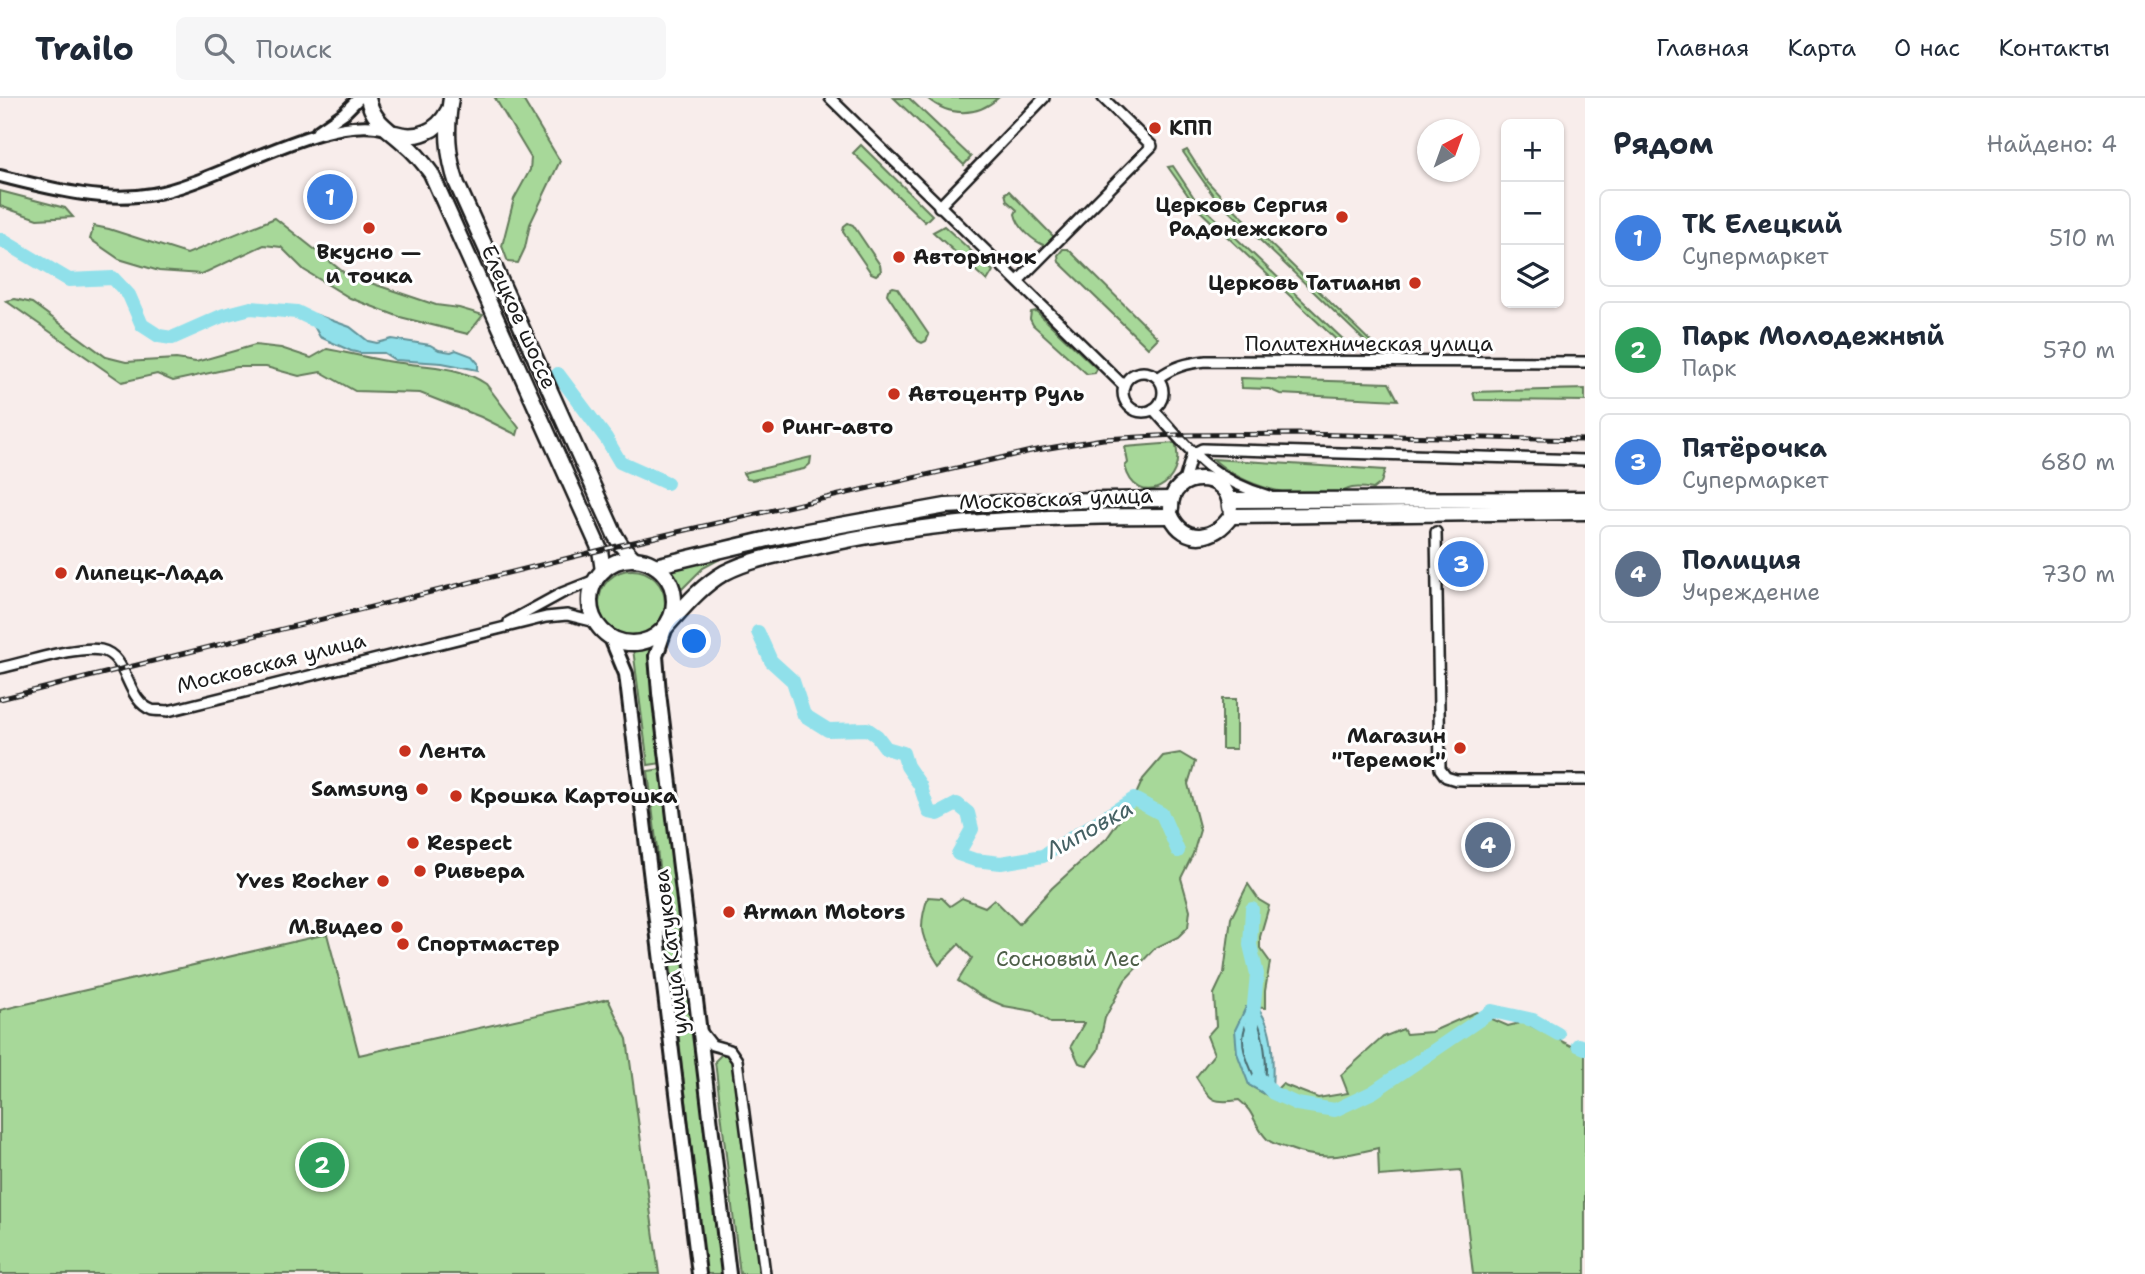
<!DOCTYPE html>
<html lang="ru">
<head>
<meta charset="utf-8">
<style>
  body { margin:0; font-family:"Shantell Sans",sans-serif; background:#f6f6f7; color:#1f2937 }
  .controls { position:absolute; right:21px; top:21px; display:grid; overflow:hidden; border-radius:10px; box-shadow:0 2px 5px #0004 }
  .controls button { width:63px; height:63px; display:grid; place-items:center; padding:0; border:0; border-bottom:2px solid #e0e1e3; background:#fff; color:#1f2937; font:35px sans-serif }
  .compass { position:absolute; left:1417px; top:21px; width:63px; height:63px; border-radius:50%; background:#fff; box-shadow:0 2px 5px #0004; rotate:41deg }
  .you { position:absolute; left:695px; top:544px; width:24px; height:24px; margin:-18px; border:5px solid #fff; border-radius:50%; background:#1a73e8; box-shadow:0 0 0 10px #1a73e833 }
  .badge { display:grid; place-items:center; width:46px; height:46px; border-radius:50%; background:#c8321e; color:#fff; font-size:23px; font-weight:700 }
  .pin { position:absolute; translate:-50% -50%; border:4px solid #fff; box-shadow:0 2px 7px #0006 }
  .list { margin:0; padding:0; list-style:none }
  h2 { display:flex; justify-content:space-between; align-items:center; height:91px; margin:0; padding:0 28px; font-size:30px }
  h2 small { font-size:23px; font-weight:400; color:#747a83 }
  .list li { display:grid; grid-template-columns:46px 1fr auto; gap:21px; align-items:center; box-sizing:border-box; height:98px; margin:0 14px 14px; padding:0 14px; border:2px solid #e0e1e3; border-radius:10px }
  .list b { display:block; font-size:26px; white-space:nowrap }
  .list p { margin:0; font-size:23px; white-space:nowrap; color:#747a83 }
  .list em { font-size:23px; font-style:normal; color:#747a83 }
  .icon { flex:none; width:38px; height:38px; fill:none; stroke:currentColor; stroke-width:2; stroke-linecap:round; stroke-linejoin:round }
  .map { position:relative; flex:none; width:1585px; height:1176px; overflow:hidden }
  header { display:flex; align-items:center; gap:42px; box-sizing:border-box; height:98px; padding:0 35px; background:#fff; border-bottom:2px solid #e0e1e3 }
  header strong { font-size:33px }
  nav { display:flex; gap:38px; margin-inline-start:auto; font-size:24px }
  .search { width:490px; height:63px; background:#f6f6f7; display:flex; align-items:center; gap:18px; box-sizing:border-box; padding:0 24px; border-radius:10px; color:#747a83; font-size:26px }
  main { display:flex }
  aside { flex:1; background:#fff }
  .map>svg:first-child { display:block }
  .green { fill:#a7d899; stroke:#627a5a; stroke-width:2 }
  .water { fill:#90e0ea; stroke:#629298; stroke-width:2 }
  .lines { fill:none; stroke-linecap:round; stroke-linejoin:round }
  .shore { stroke:#4a6a6e; stroke-width:2 }
  .river { stroke:#90e0ea; stroke-width:14 }
  .minor-casing { stroke:#1c1c1c; stroke-width:14 }
  .tertiary-casing { stroke:#1c1c1c; stroke-width:16 }
  .secondary-casing { stroke:#1c1c1c; stroke-width:18 }
  .primary-casing { stroke:#1c1c1c; stroke-width:19 }
  .minor { stroke:#fff; stroke-width:9 }
  .tertiary { stroke:#fff; stroke-width:10 }
  .secondary { stroke:#fff; stroke-width:12 }
  .primary { stroke:#fff; stroke-width:14 }
  .rail-casing { stroke:#1c1c1c; stroke-width:5 }
  .rail { stroke:#fff; stroke-width:2.5; stroke-dasharray:8; stroke-linecap:butt }
  .poi-dot { fill:#c8321e; stroke:#fff; stroke-width:2.5 }
  .labels { text-anchor:middle; dominant-baseline:central; stroke-width:6; stroke-linejoin:round; paint-order:stroke }
  .poi-label { font-size:21px; font-weight:bold; fill:#1c1c1c; stroke:#fff; text-anchor:start }
  .street-label { font-size:21px; fill:#1c1c1c; stroke:#fff }
  .park-label { font-size:21px; fill:#4d5e48; stroke:#fff }
  .water-label { font-size:23px; font-style:italic; fill:#456164; stroke:#fff }
</style>
</head>
<body>
<header>
<strong>Trailo</strong>
<div class="search"><svg class="icon" aria-label="search" viewBox="0 0 24 24"><circle cx="10" cy="10" r="6"/><path d="M15 15l6 6"/></svg>Поиск</div>
<nav><a>Главная</a><a>Карта</a><a>О нас</a><a>Контакты</a></nav>
</header>
<main>
<div class="map">
<svg width="1585" height="1176" viewBox="0 0 1585 1176">
  <rect width="100%" height="100%" fill="#f8edeb"/>
  <filter id="ink" filterUnits="userSpaceOnUse"><feTurbulence type="fractalNoise" baseFrequency=".0143" numOctaves="2"/><feDisplacementMap in="SourceGraphic" scale="14" xChannelSelector="R" yChannelSelector="G"/><feConvolveMatrix kernelMatrix="1 2 1 2 8 2 1 2 1" color-interpolation-filters="sRGB"/></filter>
  <g filter="url(#ink)">
    <!-- green -->
    <g class="green">
      <path d="M495 0H522L560 63 530 126 525 150 518 165 508 164 502 148 514 101 530 72 531 60Z"/>
      <path d="M894 0H909L971 59 964 67Z"/>
      <path d="M927 0H998C977 19 949 19 927 0Z"/>
      <path d="M861 47 932 117 925 124 853 55Z"/>
      <path d="M1187 52 1207 83 1222 99 1371 244 1368 246 1213 97 1183 54Z"/>
      <path d="M1173 68 1195 101 1348 246 1343 248 1197 110 1168 69Z"/>
      <path d="M0 93 65 110 73 119 37 121 0 108Z"/>
      <path d="M1009 93 1055 140 1046 148C1033 143 1018 130 1015 116L1017 112 1007 103 1005 95Z"/>
      <path d="M275 120 347 177 436 207 459 210 483 217 468 236 400 219 350 200 304 172 281 149 264 147 202 176 159 173 119 161 90 141 94 128 109 131 187 156Z"/>
      <path d="M848 125 853 127 880 167 881 173 876 177 871 175 843 134 844 128Z"/>
      <path d="M944 128 993 173 987 183 933 134Z"/>
      <path d="M1063 151H1068L1158 240 1148 250 1059 164 1058 157Z"/>
      <path d="M893 189 897 190 929 237 926 243 922 245 918 243 887 196 888 192Z"/>
      <path d="M15 201 32 205 106 259 126 264 176 261 196 264 255 247 281 250 311 260 327 251C345 254 363 259 381 262 415 269 456 265 486 286L519 330 517 337 481 319 420 295 355 293 321 274 299 278 266 269H237L173 283 157 276 122 284 6 203Z"/>
      <path d="M1036 213 1097 271 1095 275 1087 276 1033 227 1030 221 1031 214Z"/>
      <path d="M1241 280 1389 285 1398 302 1280 296 1269 291 1242 290Z"/>
      <path d="M1585 291V303L1475 302 1473 294Z"/>
      <path d="M1175 345C1189 386 1136 414 1125 368L1128 365 1125 349Z"/>
      <path d="M811 359 810 366 804 371 752 382 747 381 743 375Z"/>
      <path d="M1213 361 1385 372 1381 385 1373 391C1367 390 1358 389 1352 390 1346 391 1342 395 1336 396 1295 402 1244 389 1213 361Z"/>
      <path d="M731 455 703 470 680 493 677 482 670 470Z"/>
      <circle cx="632" cy="505" r="33"/>
      <path d="M649 550 652 553 662 665 648 667 633 551Z"/>
      <rect x="1222" y="601" width="14" height="50"/>
      <path d="M1180 655 1195 664 1188 686 1200 732 1193 756 1181 780 1190 812 1188 829 1178 839 1155 850 1125 882 1105 920 1098 952 1087 967 1079 965 1071 948 1084 925H1051L1033 913 1004 908 981 898 958 883 972 860 959 846 939 867C921 839 917 832 928 799L942 800 950 808 962 800 985 809 994 801 1019 826 1052 790 1107 740 1134 701 1143 681 1163 658Z"/>
      <path d="M662 671 722 1176H706L648 673Z"/>
      <path d="M1248 786 1259 802 1269 808 1260 839V850L1270 864 1265 893V910L1246 909 1249 987 1275 1002 1273 995 1282 986 1318 1000 1348 995 1341 977 1383 939 1403 931 1406 936 1431 934 1476 914 1508 928 1524 924 1585 955V1176H1473L1461 1072 1379 1078 1378 1050C1342 1058 1323 1064 1287 1050 1281 1048 1272 1046 1267 1041 1254 1028 1255 1014 1239 1002 1211 1006 1211 1002 1196 979L1214 956 1207 938 1216 928 1214 896 1224 875 1231 820Z"/>
      <path d="M327 836 359 957 608 901 627 941 659 1176H0V912Z"/>
      <path d="M721 957H729L733 960 761 1176H740L715 963Z"/>
    </g>
    <!-- water -->
    <g class="water">
      <path d="M314 216 350 229 368 243 377 245 392 241 430 247 439 252 451 254 456 252 472 258 478 265V272L442 265 395 262 384 255H360L351 253 320 239 309 219Z"/>
      <path d="M1246 909H1256C1276 928 1273 968 1272 994L1267 997 1249 987 1237 955 1235 932Z"/>
    </g>
    <g class="lines">
      <!-- shore -->
      <path class="shore" d="M1253 917C1263 926 1270 975 1263 985L1255 981C1245 957 1237 944 1249 919Z"/>
      <!-- river -->
      <g class="river">
        <path d="M0 141 69 182 113 180 129 197 142 227 159 238 172 240 224 217 251 210 297 214 326 228"/>
        <path d="M558 276 606 340 620 364 667 385"/>
        <path d="M758 534 771 563 793 583 804 617 828 632 867 631 877 638 886 650 903 655 907 668 920 687 929 714 938 716 957 706 968 715 972 731 958 756 975 762 1001 765 1043 758 1134 701 1162 716 1178 753"/>
        <path d="M1252 927 1257 876 1250 847 1252 811"/>
        <path d="M1578 947 1585 950"/>
        <path d="M1259 980 1273 995 1297 1006 1335 1012 1373 994 1492 913 1533 922 1558 936"/>
      </g>
      <!-- minor casing -->
      <g class="minor-casing">
        <g id="minor">
          <path d="M830 0 1124 288"/>
          <path d="M939 109 1044 0"/>
          <path d="M1018 183 1152 48 1103 0"/>
          <circle cx="1143" cy="294" r="20"/>
          <path d="M1158 280C1173 269 1187 265 1206 263L1585 264"/>
          <path d="M1153 311C1191 354 1212 382 1269 398"/>
          <path d="M1192 356 1202 351 1585 362"/>
          <path d="M1184 383 1192 356"/>
          <path d="M1436 434 1440 671 1446 679 1456 682H1585"/>
          <path d="M509 524 562 495 595 482"/>
          <path d="M0 570C25 565 77 547 101 552 129 558 125 602 152 612 156 613 164 612 168 613L546 519 567 517 595 524"/>
          <path d="M701 933 712 947 730 952 737 962 765 1176"/>
        </g>
      </g>
      <!-- tertiary casing -->
      <g class="tertiary-casing">
        <g id="tertiary">
          <path d="M318 33 344 15 359 0"/>
          <path d="M0 78C49 90 102 105 153 96 217 85 327 13 386 31"/>
        </g>
      </g>
      <!-- secondary casing -->
      <g class="secondary-casing">
        <g id="secondary">
          <path d="M666 529 656 558 659 595 729 1176"/>
          <path d="M611 540 626 576 699 1176"/>
        </g>
      </g>
      <!-- primary casing -->
      <g class="primary-casing">
        <g id="primary">
          <path d="M368 0C372 23 389 31 405 46 415 54 423 64 431 75L600 452 603 473"/>
          <path d="M451 0C446 31 447 56 457 86L615 437 621 447 634 461"/>
          <path d="M395 35C417 42 438 33 448 13"/>
          <path d="M1230 402 1585 401"/>
          <path d="M1171 410C1170 371 1230 372 1230 409"/>
          <path d="M1171 418C1185 447 1215 442 1231 418"/>
          <path d="M1231 418 1585 414"/>
          <circle cx="632" cy="503" r="42"/>
          <path d="M655 468 785 437 946 408 1042 403 1171 401"/>
          <path d="M666 529C684 509 701 488 724 475 751 461 782 456 811 450 933 421 1047 418 1171 418"/>
        </g>
      </g>
      <!-- minor -->
      <use href="#minor" class="minor"/>
      <!-- tertiary -->
      <use href="#tertiary" class="tertiary"/>
      <!-- secondary -->
      <use href="#secondary" class="secondary"/>
      <!-- primary -->
      <use href="#primary" class="primary"/>
      <!-- rail casing -->
      <g class="rail-casing">
        <path id="rail" d="M0 601 621 447 1031 353 1103 341 1176 337 1298 336 1585 342"/>
      </g>
      <!-- rail -->
      <use href="#rail" class="rail"/>
    </g>
  </g>
  <!-- markers -->
  <g class="poi-dot">
    <circle cx="1155" cy="30" r="7"/>
    <circle cx="1342" cy="119" r="7"/>
    <circle cx="369" cy="130" r="7"/>
    <circle cx="899" cy="159" r="7"/>
    <circle cx="1415" cy="185" r="7"/>
    <circle cx="894" cy="296" r="7"/>
    <circle cx="768" cy="329" r="7"/>
    <circle cx="61" cy="475" r="7"/>
    <circle cx="1460" cy="650" r="7"/>
    <circle cx="405" cy="653" r="7"/>
    <circle cx="422" cy="691" r="7"/>
    <circle cx="456" cy="698" r="7"/>
    <circle cx="413" cy="745" r="7"/>
    <circle cx="420" cy="773" r="7"/>
    <circle cx="383" cy="783" r="7"/>
    <circle cx="729" cy="814" r="7"/>
    <circle cx="397" cy="829" r="7"/>
    <circle cx="403" cy="846" r="7"/>
  </g>
  <g class="labels">
    <!-- poi labels -->
    <g class="poi-label">
      <text x="1169" y="30">КПП</text>
      <text x="1328" y="107" text-anchor="end">Церковь Сергия<tspan x="1328" dy="24">Радонежского</tspan></text>
      <text x="369" y="154" text-anchor="middle">Вкусно —<tspan x="369" dy="24">и точка</tspan></text>
      <text x="913" y="159">Авторынок</text>
      <text x="1401" y="185" text-anchor="end">Церковь Татианы</text>
      <text x="908" y="296">Автоцентр Руль</text>
      <text x="782" y="329">Ринг-авто</text>
      <text x="75" y="475">Липецк-Лада</text>
      <text x="1446" y="638" text-anchor="end">Магазин<tspan x="1446" dy="24">"Теремок"</tspan></text>
      <text x="419" y="653">Лента</text>
      <text x="408" y="691" text-anchor="end">Samsung</text>
      <text x="470" y="698">Крошка Картошка</text>
      <text x="427" y="745">Respect</text>
      <text x="434" y="773">Ривьера</text>
      <text x="369" y="783" text-anchor="end">Yves Rocher</text>
      <text x="743" y="814">Arman Motors</text>
      <text x="383" y="829" text-anchor="end">М.Видео</text>
      <text x="417" y="846">Спортмастер</text>
    </g>
    <!-- street labels -->
    <g class="street-label">
      <text transform="translate(519 219) rotate(66)">Елецкое шоссе</text>
      <text x="1369" y="246">Политехническая улица</text>
      <text transform="translate(1056 401) rotate(-2)">Московская улица</text>
      <text transform="translate(271 565) rotate(-14)">Московская улица</text>
      <text transform="translate(671 854) rotate(-97)">улица Катукова</text>
    </g>
    <!-- park labels -->
    <g class="park-label">
      <text x="1068" y="861">Сосновый Лес</text>
    </g>
    <!-- water labels -->
    <g class="water-label">
      <text transform="translate(1089 731) rotate(-29)">Липовка</text>
    </g>
  </g>
</svg>
<div class="controls">
<button>+</button>
<button>−</button>
<button><svg class="icon" aria-label="layers" viewBox="0 0 24 24"><path d="M12 4l9 5-9 5-9-5zM3 14l9 5 9-5"/></svg></button>
</div>
<svg class="compass" viewBox="-18 -18 36 36"><path d="M0-13l5 13h-10z" fill="#e53935"/><path d="M0 13l5-13h-10z" fill="#747a83"/></svg>
<div class="you"></div>
<div class="pin badge" style="left:330px;top:99px;background:#3f7fe0">1</div>
<div class="pin badge" style="left:322px;top:1067px;background:#2e9e5b">2</div>
<div class="pin badge" style="left:1461px;top:466px;background:#3f7fe0">3</div>
<div class="pin badge" style="left:1488px;top:747px;background:#5c6f8a">4</div>
</div>
<aside>
<h2>Рядом<small>Найдено: 4</small></h2>
<ul class="list">
<li><span class="badge" style="background:#3f7fe0">1</span><div><b>ТК Елецкий</b><p>Супермаркет</p></div><em>510 m</em></li>
<li><span class="badge" style="background:#2e9e5b">2</span><div><b>Парк Молодежный</b><p>Парк</p></div><em>570 m</em></li>
<li><span class="badge" style="background:#3f7fe0">3</span><div><b>Пятёрочка</b><p>Супермаркет</p></div><em>680 m</em></li>
<li><span class="badge" style="background:#5c6f8a">4</span><div><b>Полиция</b><p>Учреждение</p></div><em>730 m</em></li>
</ul>
</aside>
</main>
</body>
</html>
